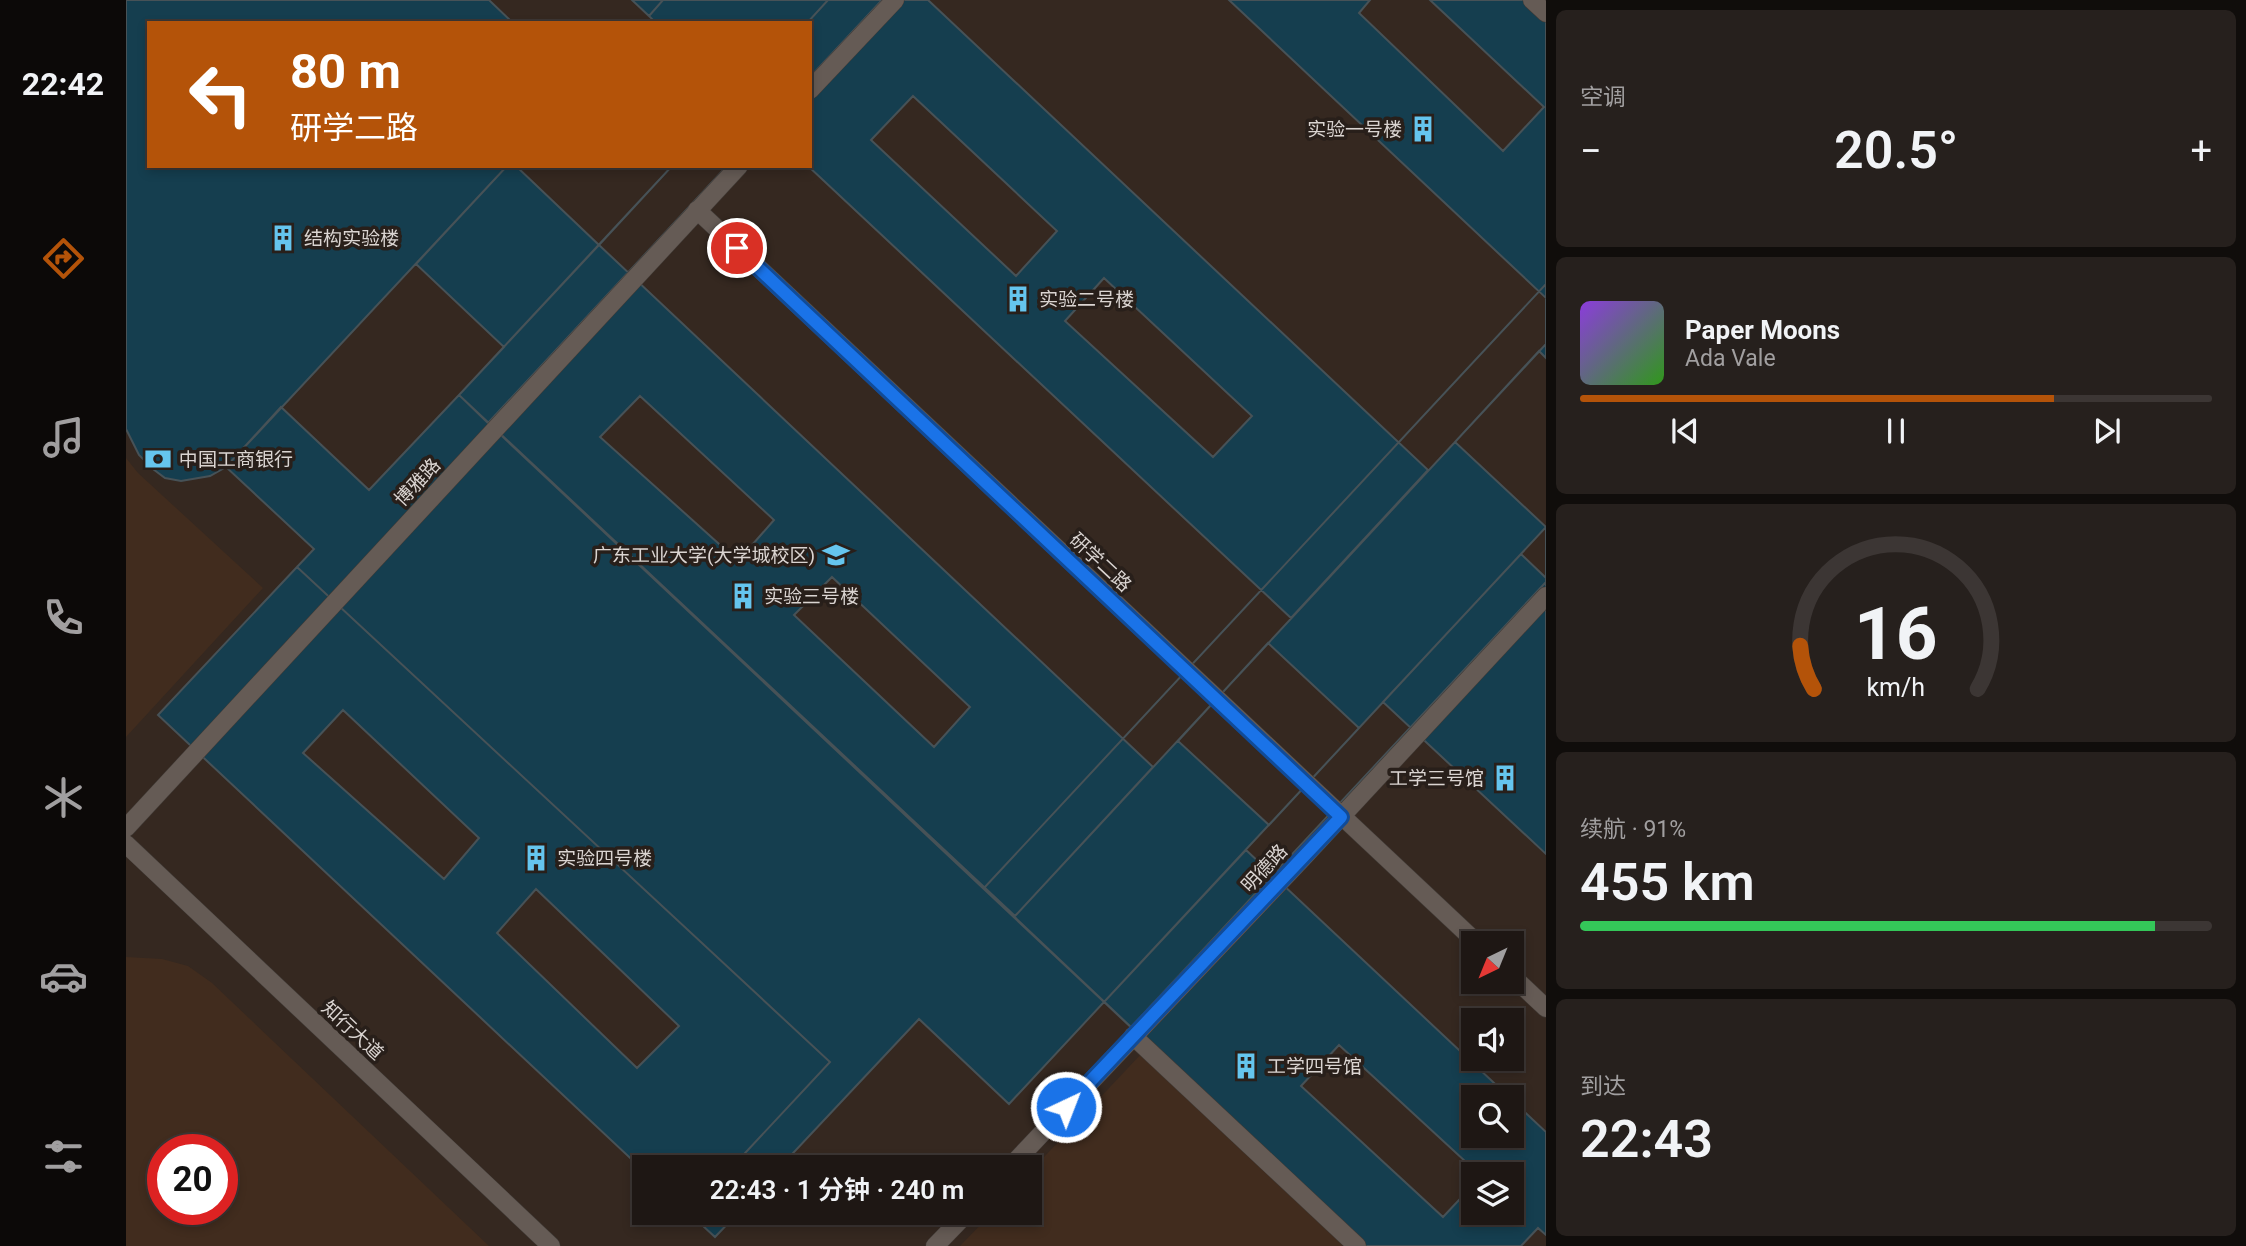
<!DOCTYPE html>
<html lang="zh">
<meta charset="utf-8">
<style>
body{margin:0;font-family:Roboto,"Noto Sans SC",sans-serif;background:#26201d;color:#f1f3f6;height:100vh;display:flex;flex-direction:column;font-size:26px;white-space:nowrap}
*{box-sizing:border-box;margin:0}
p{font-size:23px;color:#a19fa0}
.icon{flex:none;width:38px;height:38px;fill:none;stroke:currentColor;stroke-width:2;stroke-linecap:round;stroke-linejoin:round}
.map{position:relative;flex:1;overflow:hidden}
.details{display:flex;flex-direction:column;gap:10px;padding:10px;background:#100d0b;width:700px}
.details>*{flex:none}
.guide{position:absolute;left:21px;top:21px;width:665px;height:147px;border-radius:0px;box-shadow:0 4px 10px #0003,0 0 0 2px #3c3634;background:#b45309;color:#fff;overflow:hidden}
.needle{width:46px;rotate:223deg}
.controls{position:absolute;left:1335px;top:931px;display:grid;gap:14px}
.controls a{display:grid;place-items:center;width:63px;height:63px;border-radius:0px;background:#1e1714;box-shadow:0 4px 10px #0003,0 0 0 2px #3c3634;font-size:35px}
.speed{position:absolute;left:21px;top:1134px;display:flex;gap:14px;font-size:35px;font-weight:700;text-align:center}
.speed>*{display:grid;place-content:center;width:91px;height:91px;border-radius:50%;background:#1e1714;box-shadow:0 4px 10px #0003,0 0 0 2px #3c3634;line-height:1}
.speed .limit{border:10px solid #d22;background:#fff;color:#111}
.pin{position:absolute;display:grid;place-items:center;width:60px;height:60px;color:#fff;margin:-30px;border:4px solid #fff;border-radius:50%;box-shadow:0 2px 7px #0007}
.me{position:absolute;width:77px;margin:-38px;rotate:43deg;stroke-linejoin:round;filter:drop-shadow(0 0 5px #0008)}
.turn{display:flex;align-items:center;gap:24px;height:147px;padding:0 28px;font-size:32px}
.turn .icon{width:91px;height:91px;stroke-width:2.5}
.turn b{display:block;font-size:49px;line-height:60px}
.big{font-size:52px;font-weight:600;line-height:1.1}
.details .tile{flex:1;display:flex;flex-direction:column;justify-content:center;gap:10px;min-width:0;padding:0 24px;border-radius:10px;background:#26201d}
.details .dial{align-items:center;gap:0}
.dial svg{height:182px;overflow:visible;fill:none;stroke:#3c3634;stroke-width:7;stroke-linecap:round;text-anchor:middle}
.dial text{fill:#f1f3f6;stroke:none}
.song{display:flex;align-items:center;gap:21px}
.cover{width:84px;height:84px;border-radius:10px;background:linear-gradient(135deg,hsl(270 70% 55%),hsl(110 70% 35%))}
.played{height:7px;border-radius:4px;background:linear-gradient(90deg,#b45309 75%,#3c3634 75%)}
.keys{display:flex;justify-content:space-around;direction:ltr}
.heat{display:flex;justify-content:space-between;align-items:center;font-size:38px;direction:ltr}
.charge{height:10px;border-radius:5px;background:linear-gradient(90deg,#34c759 91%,#3c3634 0)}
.trip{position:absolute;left:506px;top:1155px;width:410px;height:70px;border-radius:0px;background:#1e1714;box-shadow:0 4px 10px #0003,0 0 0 2px #3c3634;font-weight:600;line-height:70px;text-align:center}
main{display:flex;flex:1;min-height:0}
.menu{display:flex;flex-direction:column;width:126px;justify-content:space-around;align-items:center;background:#0c0908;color:#a19fa0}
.menu .icon{width:49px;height:49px}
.menu .selected{color:#b45309}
.menu b{font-size:32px;color:#f1f3f6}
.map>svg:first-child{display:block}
.built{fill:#352820;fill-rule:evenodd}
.green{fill:#412c1e;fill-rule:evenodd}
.building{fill:#153e4f;stroke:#475257;stroke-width:2;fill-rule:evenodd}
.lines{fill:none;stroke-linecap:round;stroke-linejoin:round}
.minor-casing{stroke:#403a36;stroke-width:19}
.minor{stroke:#655b55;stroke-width:18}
.route-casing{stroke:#114b97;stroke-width:18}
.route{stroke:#1a73e8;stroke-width:12}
.labels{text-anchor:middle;stroke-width:7;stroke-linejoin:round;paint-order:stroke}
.poi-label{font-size:19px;fill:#dad4d1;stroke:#281f1a;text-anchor:start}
.street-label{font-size:19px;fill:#dad4d1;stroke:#281f1a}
</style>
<main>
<nav class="menu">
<b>22:42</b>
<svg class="icon selected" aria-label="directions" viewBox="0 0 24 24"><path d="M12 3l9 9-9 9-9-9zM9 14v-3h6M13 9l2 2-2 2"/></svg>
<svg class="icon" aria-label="music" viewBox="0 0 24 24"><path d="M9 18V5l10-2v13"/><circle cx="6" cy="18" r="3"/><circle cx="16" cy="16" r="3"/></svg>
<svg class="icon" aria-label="phone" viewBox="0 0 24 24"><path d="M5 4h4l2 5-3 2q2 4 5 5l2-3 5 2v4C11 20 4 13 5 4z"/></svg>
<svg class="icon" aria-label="climate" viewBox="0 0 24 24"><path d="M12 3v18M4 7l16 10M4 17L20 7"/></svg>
<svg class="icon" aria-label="car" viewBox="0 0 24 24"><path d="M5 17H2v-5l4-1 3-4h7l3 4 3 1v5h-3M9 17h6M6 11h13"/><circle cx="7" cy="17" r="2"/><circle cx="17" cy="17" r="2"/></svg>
<svg class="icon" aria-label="filters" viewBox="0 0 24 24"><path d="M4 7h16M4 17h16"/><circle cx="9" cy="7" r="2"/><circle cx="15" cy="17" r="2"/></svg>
</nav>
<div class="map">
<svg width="1420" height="1246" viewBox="0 0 1420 1246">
<rect width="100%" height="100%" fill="#281f1a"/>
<path class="built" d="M0,0H1420V1246H0ZM23,23H684V166H23ZM1348,943H1386V982H1348ZM1348,1020H1386V1059H1348ZM1348,1097H1386V1136H1348ZM37,1150H96V1209H37ZM518,1167H903V1213H518ZM1348,1174H1386V1213H1348Z"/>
<path class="green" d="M0,458L12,473L137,588L0,737Z
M0,957L36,959L62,966L86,983L363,1246H0ZM37,1150H96V1209H37Z
M1017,1052L1224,1246H834L866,1213H903V1173Z"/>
<path class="building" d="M0,0H363L387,23H23V166H381L100,467L84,476L55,481L39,478L27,469L13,455L0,429Z
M506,0H537L523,16Z
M537,0H756L684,77V23H530L523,16Z
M702,0H756L684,77V23H681Z
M702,0H802L1302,470L1165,618L682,166H684V23H681ZM787,96L931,231L890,276L745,140ZM978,278L1126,416L1087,457L939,321Z
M1103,0H1244L1233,13L1377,151L1418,107L1304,0H1401L1420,18V298Z
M381,166H390L473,245L546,166H601L362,423L978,1002L883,1104L793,1019L654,1167H606L704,1062L171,567L188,549L100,467L155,407L243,490L333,395L378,347L290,264Z
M546,166H601L362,423L333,395Z
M473,245L1027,767L889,916L333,395ZM514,396L648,520L612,561L474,437ZM706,577L844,707L808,747L668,615Z
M1420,284V344L889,916L858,888Z
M1420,284V358L1413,351L1329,442L1420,527V582L1005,1027L858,888ZM1142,643L1233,728L1143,825L1052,741Z
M1420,527V582L1005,1027L978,1002Z
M1395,554L1420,578V854L1257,702Z
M171,567L704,1062L606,1167H518V1171L32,715ZM217,710L353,838L318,879L177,753ZM410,889L553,1026L511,1068L371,933Z
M1120,850L1383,1097H1348V1136H1386V1100L1420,1132V1235L1412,1228L1395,1246H1238L978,1002ZM1213,1045L1353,1174H1386V1213H1348V1184L1317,1217L1175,1086Z
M563,1213H612L589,1237Z"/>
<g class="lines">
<g class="minor-casing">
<path id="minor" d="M1406,0L1420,13
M684,90L769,0
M571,210L1351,943
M0,828L613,166
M0,844L425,1246
M1386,976L1420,1008
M1007,1036L1231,1246
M884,1167L1174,861L1420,596
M809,1246L841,1213"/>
</g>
<use href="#minor" class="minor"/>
</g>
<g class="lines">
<g class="route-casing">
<path id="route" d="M611,248L1215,817L940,1107"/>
</g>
<use href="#route" class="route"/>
</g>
<defs>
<g id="building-bare" transform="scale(2.1)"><path d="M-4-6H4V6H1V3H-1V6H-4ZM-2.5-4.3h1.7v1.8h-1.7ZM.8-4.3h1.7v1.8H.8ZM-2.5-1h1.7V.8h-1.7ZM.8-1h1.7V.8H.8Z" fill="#65c5ee" stroke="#281f1a" stroke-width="2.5" paint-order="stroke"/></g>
<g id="bank-bare" transform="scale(2.1)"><path d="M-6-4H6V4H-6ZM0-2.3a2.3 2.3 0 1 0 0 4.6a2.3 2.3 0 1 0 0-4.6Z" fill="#65c5ee" stroke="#281f1a" stroke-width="2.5" paint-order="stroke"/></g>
<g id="university-bare" transform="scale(2.1)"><path d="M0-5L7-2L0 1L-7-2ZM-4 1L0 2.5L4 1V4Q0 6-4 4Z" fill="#65c5ee" stroke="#281f1a" stroke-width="2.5" paint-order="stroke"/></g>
</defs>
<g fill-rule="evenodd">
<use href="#building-bare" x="1297" y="129"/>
<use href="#building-bare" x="157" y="238"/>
<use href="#building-bare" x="892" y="299"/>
<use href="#bank-bare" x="32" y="459"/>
<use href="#university-bare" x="710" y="555"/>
<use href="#building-bare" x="617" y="596"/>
<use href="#building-bare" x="1379" y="778"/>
<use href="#building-bare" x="410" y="858"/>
<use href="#building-bare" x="1120" y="1066"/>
</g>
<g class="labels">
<g class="poi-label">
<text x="1276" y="136" text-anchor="end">实验一号楼</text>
<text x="178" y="245">结构实验楼</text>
<text x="913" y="306">实验二号楼</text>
<text x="53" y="466">中国工商银行</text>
<text x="689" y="562" text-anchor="end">广东工业大学(大学城校区)</text>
<text x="638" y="603">实验三号楼</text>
<text x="1358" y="785" text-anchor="end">工学三号馆</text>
<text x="431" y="865">实验四号楼</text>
<text x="1141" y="1073">工学四号馆</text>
</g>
<g class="street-label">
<text transform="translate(291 482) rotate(-47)" y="7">博雅路</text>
<text transform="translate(975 562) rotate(43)" y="7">研学二路</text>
<text transform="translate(1138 868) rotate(-47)" y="7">明德路</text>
<text transform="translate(227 1030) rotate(43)" y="7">知行大道</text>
</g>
</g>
</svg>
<div class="controls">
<a><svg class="needle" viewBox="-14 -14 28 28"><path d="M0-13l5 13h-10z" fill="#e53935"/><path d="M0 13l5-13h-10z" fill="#a19fa0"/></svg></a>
<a><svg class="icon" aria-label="sound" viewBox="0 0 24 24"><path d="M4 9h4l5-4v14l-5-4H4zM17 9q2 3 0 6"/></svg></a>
<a><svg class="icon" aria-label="search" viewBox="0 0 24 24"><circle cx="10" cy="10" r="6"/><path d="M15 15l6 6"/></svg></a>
<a><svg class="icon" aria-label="layers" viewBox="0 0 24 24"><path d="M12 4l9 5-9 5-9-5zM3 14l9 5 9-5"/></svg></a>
</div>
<div class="speed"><div class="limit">20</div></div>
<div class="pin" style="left:611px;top:248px;background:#d93025"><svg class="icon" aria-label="arrive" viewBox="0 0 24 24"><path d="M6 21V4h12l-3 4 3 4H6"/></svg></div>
<svg class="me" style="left:940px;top:1107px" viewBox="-20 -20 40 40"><circle r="17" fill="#1a73e8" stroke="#fff" stroke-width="3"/><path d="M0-11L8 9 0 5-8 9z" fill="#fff"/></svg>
<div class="trip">22:43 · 1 分钟 · 240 m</div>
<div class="guide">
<div class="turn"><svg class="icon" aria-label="left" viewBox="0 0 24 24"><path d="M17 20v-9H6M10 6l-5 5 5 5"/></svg><div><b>80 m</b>研学二路</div></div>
</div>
</div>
<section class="details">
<div class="tile"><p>空调</p>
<div class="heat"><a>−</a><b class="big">20.5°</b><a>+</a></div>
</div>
<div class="tile">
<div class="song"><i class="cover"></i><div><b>Paper Moons</b><p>Ada Vale</p></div></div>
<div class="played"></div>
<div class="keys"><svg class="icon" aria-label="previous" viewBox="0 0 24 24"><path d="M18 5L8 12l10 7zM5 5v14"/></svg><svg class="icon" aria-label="pause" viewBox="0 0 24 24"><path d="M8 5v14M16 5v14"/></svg><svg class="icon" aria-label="next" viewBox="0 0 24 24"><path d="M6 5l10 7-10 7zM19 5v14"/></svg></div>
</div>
<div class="tile dial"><svg viewBox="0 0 100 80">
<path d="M14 69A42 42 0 1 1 86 69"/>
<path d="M14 69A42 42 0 0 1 8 50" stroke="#b45309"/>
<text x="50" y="56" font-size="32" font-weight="700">16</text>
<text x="50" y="72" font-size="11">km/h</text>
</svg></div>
<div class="tile"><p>续航 · 91%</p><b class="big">455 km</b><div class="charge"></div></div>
<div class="tile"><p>到达</p><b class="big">22:43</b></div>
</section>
</main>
